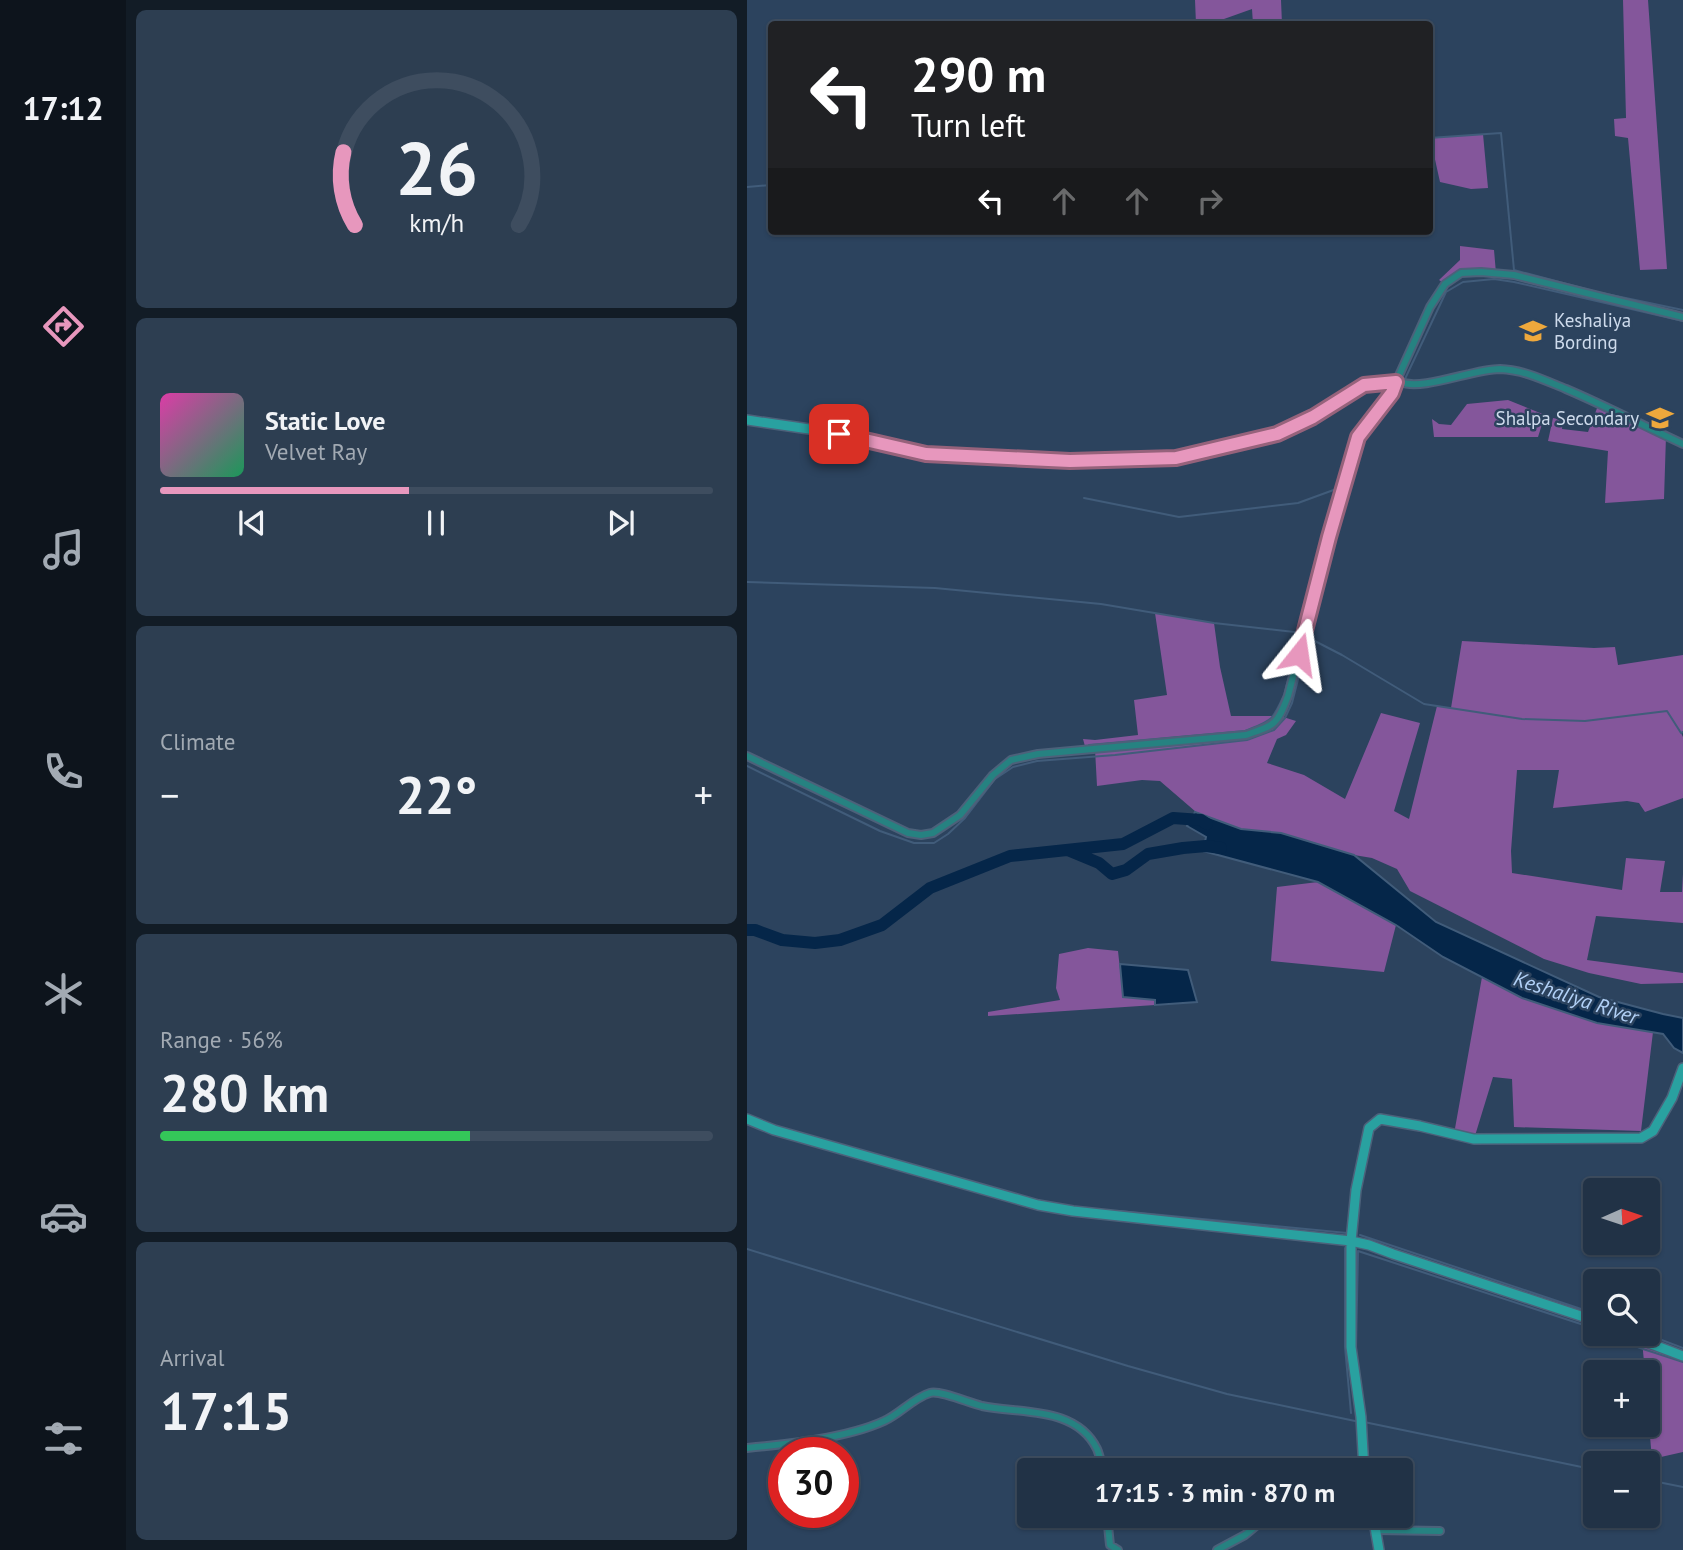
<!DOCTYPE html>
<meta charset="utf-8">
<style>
body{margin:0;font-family:"PT Sans",sans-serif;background:#2d3e51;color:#f1f3f6;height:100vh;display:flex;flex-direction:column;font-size:26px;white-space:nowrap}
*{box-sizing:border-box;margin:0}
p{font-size:23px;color:#a2aab3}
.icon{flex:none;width:38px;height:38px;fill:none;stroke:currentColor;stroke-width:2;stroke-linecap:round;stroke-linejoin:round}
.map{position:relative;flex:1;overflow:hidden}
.panel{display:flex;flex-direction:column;gap:10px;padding:10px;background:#121c26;width:621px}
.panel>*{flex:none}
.top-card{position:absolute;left:21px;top:21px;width:665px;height:214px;border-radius:7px;box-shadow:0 2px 5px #0004,0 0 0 2px #3e4d5f;background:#202124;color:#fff;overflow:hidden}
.needle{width:46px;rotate:87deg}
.fabs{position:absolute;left:836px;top:1178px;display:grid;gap:14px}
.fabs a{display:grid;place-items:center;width:77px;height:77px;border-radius:7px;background:#213246;box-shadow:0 2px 5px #0004,0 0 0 2px #3e4d5f;font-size:35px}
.speed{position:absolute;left:21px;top:1437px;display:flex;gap:14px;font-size:35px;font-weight:700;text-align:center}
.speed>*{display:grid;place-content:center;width:91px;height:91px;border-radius:50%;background:#213246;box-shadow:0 2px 5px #0004,0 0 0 2px #3e4d5f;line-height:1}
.speed .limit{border:10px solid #d22;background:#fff;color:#111}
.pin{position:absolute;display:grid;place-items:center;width:60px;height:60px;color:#fff;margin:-30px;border-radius:14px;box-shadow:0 4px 10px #0006}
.me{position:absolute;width:77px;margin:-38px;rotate:15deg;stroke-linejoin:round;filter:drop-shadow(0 0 5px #0008)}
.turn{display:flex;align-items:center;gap:24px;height:147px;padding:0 28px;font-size:32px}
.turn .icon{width:91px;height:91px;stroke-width:2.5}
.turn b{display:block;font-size:49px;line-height:60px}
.lanes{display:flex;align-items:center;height:66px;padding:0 28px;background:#0003;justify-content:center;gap:35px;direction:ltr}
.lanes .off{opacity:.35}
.big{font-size:52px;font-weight:700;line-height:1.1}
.panel .card{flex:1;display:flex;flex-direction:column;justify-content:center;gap:10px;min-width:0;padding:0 24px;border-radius:10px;background:#2d3e51}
.panel .dial{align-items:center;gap:0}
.dial svg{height:182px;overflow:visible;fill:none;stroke:#3e4d5f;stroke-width:7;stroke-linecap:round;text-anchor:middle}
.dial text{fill:#f1f3f6;stroke:none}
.song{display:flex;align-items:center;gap:21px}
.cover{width:84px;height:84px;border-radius:10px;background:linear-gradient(135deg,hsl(320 70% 55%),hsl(150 70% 35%))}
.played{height:7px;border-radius:4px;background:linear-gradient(90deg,#e797bd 45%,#3e4d5f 45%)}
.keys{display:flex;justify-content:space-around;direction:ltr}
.heat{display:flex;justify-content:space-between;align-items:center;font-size:38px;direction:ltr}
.charge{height:10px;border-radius:5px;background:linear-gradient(90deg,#34c759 56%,#3e4d5f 0)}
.trip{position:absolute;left:270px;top:1458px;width:396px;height:70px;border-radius:7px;background:#213246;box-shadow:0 2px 5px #0004,0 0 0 2px #3e4d5f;font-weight:700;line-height:70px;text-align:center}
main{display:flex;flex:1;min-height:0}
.menu{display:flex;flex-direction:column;width:126px;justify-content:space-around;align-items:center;background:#0d141c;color:#a2aab3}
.menu .icon{width:49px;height:49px}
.menu .selected{color:#e797bd}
.menu b{font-size:32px;color:#f1f3f6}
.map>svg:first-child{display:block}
.green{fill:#84569b}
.water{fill:#052649;stroke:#415c7a;stroke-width:2}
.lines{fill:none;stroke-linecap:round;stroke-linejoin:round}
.stream{stroke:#415c7a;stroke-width:2}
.river{stroke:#052649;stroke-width:12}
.street-casing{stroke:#4c617a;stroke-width:10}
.secondary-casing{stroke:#4c617a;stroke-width:12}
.street{stroke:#268281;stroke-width:6}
.secondary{stroke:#29a1a0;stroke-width:9}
.route-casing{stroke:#96627b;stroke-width:18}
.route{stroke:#e797bd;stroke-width:12}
.labels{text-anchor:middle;stroke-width:5;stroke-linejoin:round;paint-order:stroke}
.poi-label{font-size:19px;fill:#cedbec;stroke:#2c435e;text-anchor:start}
.water-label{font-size:21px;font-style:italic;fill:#b2d1f7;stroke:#2c435e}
</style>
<main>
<nav class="menu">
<b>17:12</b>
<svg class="icon selected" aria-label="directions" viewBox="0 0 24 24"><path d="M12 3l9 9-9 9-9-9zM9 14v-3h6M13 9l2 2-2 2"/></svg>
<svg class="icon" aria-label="music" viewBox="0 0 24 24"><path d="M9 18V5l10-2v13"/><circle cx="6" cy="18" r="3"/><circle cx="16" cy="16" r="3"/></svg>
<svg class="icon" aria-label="phone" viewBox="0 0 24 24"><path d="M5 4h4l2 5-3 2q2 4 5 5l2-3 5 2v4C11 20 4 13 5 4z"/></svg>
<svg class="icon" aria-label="climate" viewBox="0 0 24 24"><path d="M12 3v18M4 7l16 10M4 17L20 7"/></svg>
<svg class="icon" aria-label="car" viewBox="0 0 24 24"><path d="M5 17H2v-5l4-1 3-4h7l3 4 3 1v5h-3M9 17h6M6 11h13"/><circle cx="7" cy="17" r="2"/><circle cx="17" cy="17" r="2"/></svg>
<svg class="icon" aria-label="filters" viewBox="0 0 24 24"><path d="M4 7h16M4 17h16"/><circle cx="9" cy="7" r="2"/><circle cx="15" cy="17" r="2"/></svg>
</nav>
<section class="panel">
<div class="card dial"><svg viewBox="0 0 100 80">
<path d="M14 69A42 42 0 1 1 86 69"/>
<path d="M14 69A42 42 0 0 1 9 37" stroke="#e797bd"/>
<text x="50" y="56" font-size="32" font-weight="700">26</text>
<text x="50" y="72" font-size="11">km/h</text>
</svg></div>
<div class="card">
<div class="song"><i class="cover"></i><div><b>Static Love</b><p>Velvet Ray</p></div></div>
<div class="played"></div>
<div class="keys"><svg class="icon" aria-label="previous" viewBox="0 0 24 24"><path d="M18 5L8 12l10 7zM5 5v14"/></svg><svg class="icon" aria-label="pause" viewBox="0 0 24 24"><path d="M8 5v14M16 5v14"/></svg><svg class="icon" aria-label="next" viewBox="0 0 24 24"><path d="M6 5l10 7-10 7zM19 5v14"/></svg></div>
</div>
<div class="card"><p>Climate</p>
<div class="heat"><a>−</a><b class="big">22°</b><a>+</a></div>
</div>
<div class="card"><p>Range · 56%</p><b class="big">280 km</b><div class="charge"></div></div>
<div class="card"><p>Arrival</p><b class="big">17:15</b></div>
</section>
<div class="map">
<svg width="936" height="1550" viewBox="0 0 936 1550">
<rect width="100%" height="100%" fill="#2c435e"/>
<path class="green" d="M448,0H534L535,24H506L505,9L463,24H449Z
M876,0H901L920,269L893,270L881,138L868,136L867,119L879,118Z
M736,134L741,188L724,189L693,182L687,155H683V138Z
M713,246L747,250L749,273H714L698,284L692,280L713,260Z
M761,400L798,415L791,437H687L685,419L692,424L704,425L720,404Z
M852,403L919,436L917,499L858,503L861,451L801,441L806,418L816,420L815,429L841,432Z
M408,613L467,623L473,667L484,716H533L549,721L539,735L530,739L520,763L557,775L598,799L634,713L673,723L647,811L662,819L690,706L704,708L715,641L847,648L868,647L871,665L936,655V732L934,733L936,737V798L898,812L892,803L880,801L806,808L812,770H770L764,851L765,873L875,890L879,858L918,861L913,892H935L936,874V923L849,916L840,960L936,973V983L894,984L842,973L797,959L663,891L650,869L625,858L607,855L534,833L494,829L449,812L413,781L395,780L350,786L348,749L339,750L336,739L348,740L391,735L387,700L420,695Z
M571,882L649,925L637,972L524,961L530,887Z
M341,948L371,951L376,997L408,1000V1005L241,1016V1012L313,1000L309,988L312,954Z
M735,977L775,998L850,1023L906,1032L894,1131L767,1127L765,1079L746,1077L727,1139L707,1134Z
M895,1341L936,1356V1452L905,1459L901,1414V1372H898Z"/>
<path class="water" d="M448,812L494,829L534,833L607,855L689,922L852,997L916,1014L936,1018V1053L927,1048L916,1034L850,1023L775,998L696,957L649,925L571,882L456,851L459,837L440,826Z
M373,964L441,970L450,1002L408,1005V1000L376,997Z"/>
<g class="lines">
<path class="stream" d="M682,138L754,133L767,270L850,292L936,310
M0,187L24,185
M657,381L699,292L716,282L747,279L767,282L936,321
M337,498L432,517L551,503L592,488
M581,531L606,437
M0,582L188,588L354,604L467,623L556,633
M560,637L595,655L677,704L775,719L838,721L920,711L934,733L936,732
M342,745L498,731C525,720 525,722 537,695L577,543
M0,766L133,831L167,843H187L201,834L218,818L248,779L266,767L290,761L368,755L500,740L527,730L538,718L545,703L594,510L618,435L649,396L654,386
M373,1211L600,1233
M613,1235L849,1314
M598,1248V1347L604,1413
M0,1249L381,1366L480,1394L608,1421
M859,1334L893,1348L936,1362
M899,1334L936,1348
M609,1350L611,1251L849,1329
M617,1422L849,1470
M901,1480L936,1487"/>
<path class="river" d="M323,851L352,863L365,874L379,870L401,854L436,848L459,846L474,848
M0,930H8L35,940L68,943L93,940L135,925L183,888L263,856L376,844L426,818L454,820L460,824"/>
<g class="street-casing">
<path id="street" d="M653,382C676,391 726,369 753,369C777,370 797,380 819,389C859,406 897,426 936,444
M0,756L161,833L174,835L186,833L213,815L246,775L264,760L291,754L499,735C528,725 530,725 541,696L582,537L611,437L644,393L683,307L698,284L714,273L734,272L767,275L936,317
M0,1448C41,1444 100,1438 137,1421C153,1414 166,1398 183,1393C193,1390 222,1403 235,1406C274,1414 329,1406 350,1449C353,1456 354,1463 356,1470
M360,1516L363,1545L371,1550
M629,1530L693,1531
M470,1550L498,1535L521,1516"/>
</g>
<g class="secondary-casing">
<path id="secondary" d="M0,420L76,431L179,454L323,461L429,458L530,434L566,417L617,385L653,382
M0,1119L27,1130L291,1205L326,1211L604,1241L622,1245L646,1254L849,1321
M878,1334L936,1356
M617,1470L614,1417L604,1347V1241L609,1190L622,1128L633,1119L673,1126L727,1139L894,1138L906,1131L925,1098L936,1068
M626,1516L632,1550"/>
</g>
<use href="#street" class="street"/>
<use href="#secondary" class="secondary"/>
</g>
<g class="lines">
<g class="route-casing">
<path id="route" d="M92,434L179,454L323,461L429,458L530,434L566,417L617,385L649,382L645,393L611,437L582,537L552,654"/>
</g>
<use href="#route" class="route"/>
</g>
<defs>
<g id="school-bare" transform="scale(2.1)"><path d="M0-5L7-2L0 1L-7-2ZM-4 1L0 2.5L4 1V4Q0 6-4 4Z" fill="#eea83c" stroke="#2c435e" stroke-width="2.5" paint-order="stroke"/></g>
</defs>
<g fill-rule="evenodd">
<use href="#school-bare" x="786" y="331"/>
<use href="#school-bare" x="913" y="418"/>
</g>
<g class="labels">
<g class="poi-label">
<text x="807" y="327">Keshaliya<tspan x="807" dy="22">Bording</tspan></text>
<text x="892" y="425" text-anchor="end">Shalpa Secondary</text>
</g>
<g class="water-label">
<text transform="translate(829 998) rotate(18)" y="7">Keshaliya River</text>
</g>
</g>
</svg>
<div class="fabs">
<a><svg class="needle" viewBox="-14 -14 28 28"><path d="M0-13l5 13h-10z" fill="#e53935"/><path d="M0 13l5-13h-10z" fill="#a2aab3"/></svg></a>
<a><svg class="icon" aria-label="search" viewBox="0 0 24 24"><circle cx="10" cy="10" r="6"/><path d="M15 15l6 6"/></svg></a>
<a>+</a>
<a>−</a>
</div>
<div class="speed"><div class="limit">30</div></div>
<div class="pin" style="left:92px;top:434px;background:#d93025"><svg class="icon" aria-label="arrive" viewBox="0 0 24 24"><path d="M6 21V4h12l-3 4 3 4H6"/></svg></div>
<svg class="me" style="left:552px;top:654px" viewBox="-20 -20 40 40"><path d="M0-17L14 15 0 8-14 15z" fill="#e797bd" stroke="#fff" stroke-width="4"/></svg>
<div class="trip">17:15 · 3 min · 870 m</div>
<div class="top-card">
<div class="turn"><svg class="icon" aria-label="left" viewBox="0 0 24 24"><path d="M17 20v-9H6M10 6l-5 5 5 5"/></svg><div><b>290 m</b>Turn left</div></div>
<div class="lanes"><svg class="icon" aria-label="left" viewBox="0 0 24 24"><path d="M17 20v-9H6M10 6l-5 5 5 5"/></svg><svg class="icon off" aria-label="ahead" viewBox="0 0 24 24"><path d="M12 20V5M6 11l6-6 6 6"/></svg><svg class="icon off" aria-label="ahead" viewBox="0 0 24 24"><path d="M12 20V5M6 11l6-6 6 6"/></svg><svg class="icon off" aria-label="right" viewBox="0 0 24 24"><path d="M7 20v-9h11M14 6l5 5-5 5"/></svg></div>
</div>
</div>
</main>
